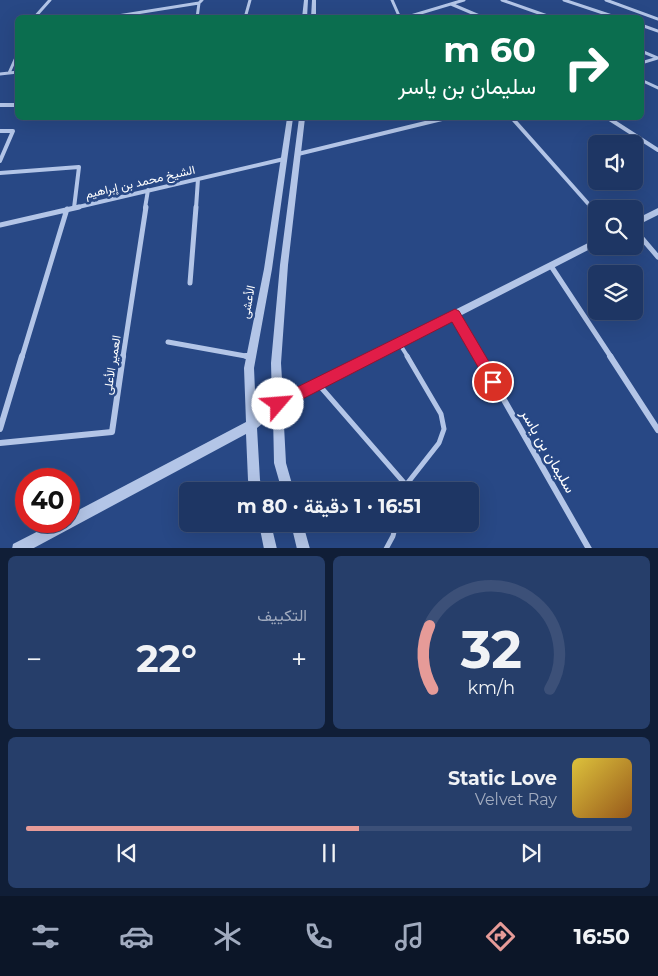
<!DOCTYPE html>
<html lang="ar">
<meta charset="utf-8">
<style>
body{margin:0;font-family:Montserrat,Vazirmatn,sans-serif;background:#263e6a;color:#f1f3f6;direction:rtl;height:100vh;display:flex;flex-direction:column;font-size:19px;white-space:nowrap}
*{box-sizing:border-box;margin:0}
p{font-size:16px;color:#a1abbf}
.icon{flex:none;width:28px;height:28px;fill:none;stroke:currentColor;stroke-width:2;stroke-linecap:round;stroke-linejoin:round}
.map{position:relative;height:548px;overflow:hidden;direction:ltr}
.sheet{display:flex;flex-direction:column;gap:8px;padding:8px;background:#101e37;flex:1}
.sheet>*{flex:none}
.top-card{position:absolute;left:15px;top:15px;width:629px;height:105px;border-radius:8px;box-shadow:0 5px 20px #0002,0 0 0 1px #3c5078;direction:rtl;background:#0b6e4f;color:#fff;overflow:hidden}
.fabs{position:absolute;left:588px;top:135px;display:grid;gap:10px}
.fabs a{display:grid;place-items:center;width:55px;height:55px;border-radius:8px;background:#1e3664;box-shadow:0 5px 20px #0002,0 0 0 1px #3c5078;font-size:25px}
.speed{position:absolute;left:15px;top:468px;display:flex;gap:10px;font-size:25px;font-weight:700;text-align:center}
.speed>*{display:grid;place-content:center;width:65px;height:65px;border-radius:50%;background:#1e3664;box-shadow:0 5px 20px #0002,0 0 0 1px #3c5078;line-height:1}
.speed .limit{border:8px solid #d22;background:#fff;color:#111}
.pin{position:absolute;display:grid;place-items:center;width:42px;height:42px;color:#fff;margin:-21px;border:2px solid #fff;border-radius:50%;box-shadow:0 1px 5px #0007}
.me{position:absolute;width:55px;margin:-28px;rotate:63deg;stroke-linejoin:round;filter:drop-shadow(0 0 4px #0008)}
.turn{display:flex;align-items:center;gap:18px;height:105px;padding:0 25px;font-size:22px}
.turn .icon{width:65px;height:65px;stroke-width:2.5}
.turn b{display:block;font-size:35px;line-height:42px}
.big{font-size:38px;font-weight:700;line-height:1.1}
.sheet .widget{flex:1;display:flex;flex-direction:column;justify-content:center;gap:8px;min-width:0;padding:0 18px;border-radius:8px;background:#263e6a}
.sheet .dial{align-items:center;gap:0}
.dial svg{height:130px;overflow:visible;fill:none;stroke:#3c5078;stroke-width:7;stroke-linecap:round;text-anchor:middle}
.dial text{fill:#f1f3f6;stroke:none}
.song{display:flex;align-items:center;gap:15px}
.cover{width:60px;height:60px;border-radius:8px;background:linear-gradient(135deg,hsl(50 70% 55%),hsl(30 70% 35%))}
.played{height:5px;border-radius:2px;background:linear-gradient(90deg,#e69b98 55%,#3c5078 55%)}
.keys{display:flex;justify-content:space-around;direction:ltr}
.heat{display:flex;justify-content:space-between;align-items:center;font-size:28px;direction:ltr}
.sheet .tiles{flex:1;display:grid;gap:8px;grid-template-columns:1fr 1fr}
.widget:last-child{grid-column:span 2}
.trip{position:absolute;left:179px;top:482px;width:300px;height:50px;border-radius:8px;background:#1e3664;box-shadow:0 5px 20px #0002,0 0 0 1px #3c5078;font-weight:700;line-height:50px;text-align:center;direction:rtl}
.menu{display:flex;height:80px;justify-content:space-around;align-items:center;background:#0c1628;color:#a1abbf}
.menu .icon{width:35px;height:35px}
.menu .current{color:#e69b98}
.menu b{font-size:22px;color:#f1f3f6}
.map>svg:first-child{display:block}
.lines{fill:none;stroke-linecap:round;stroke-linejoin:round}
.service-far1{stroke:#b3c5e7;stroke-width:4}
.service{stroke:#b3c5e7;stroke-width:5}
.minor-far3{stroke:#b3c5e7;stroke-width:3}
.minor-far2{stroke:#b3c5e7;stroke-width:4}
.minor-far1{stroke:#b3c5e7;stroke-width:5}
.minor{stroke:#b3c5e7;stroke-width:6}
.tertiary{fill:#b3c5e7;fill-rule:evenodd}
.route{fill:#e11d48;stroke:#92132f}
.labels{text-anchor:middle;stroke-width:5;stroke-linejoin:round;paint-order:stroke}
.street-label{font-size:12px;fill:#fff;stroke:#284885}
.near-street-label{font-size:15px;fill:#fff;stroke:#284885}
</style>
<div class="map">
<svg width="658" height="549" viewBox="0 0 658 549">
<rect width="100%" height="100%" fill="#284885"/>
<g class="lines">
<path class="service-far1" d="M399,343L408,357"/>
<path class="service" d="M319,385L406,485
M405,491L406,485L439,443L444,429L441,414L407,356
M386,549L393,536L396,524"/>
<path class="minor-far3" d="M392,0L400,18
M502,0L553,18
M564,0L618,18
M606,0L658,19
M451,4L484,18
M34,18L50,0
M105,18L199,3
M197,18L199,3L202,0
M245,18L250,0
M404,18L464,0
M641,25L658,31
M641,51L658,58
M641,63L658,58
M9,73L18,53
M0,74L18,72
M641,80L658,88"/>
<path class="minor-far2" d="M0,105H18
M512,118L592,208
M608,118L658,150
M0,131H13L0,161
M298,154L446,118
M0,173L79,167L74,208
M74,208L284,159
M145,208L148,190
M196,208L198,179"/>
<path class="minor-far1" d="M590,207L596,213
M0,225L79,207
M634,229L658,257
M551,266L611,357
M190,283L196,207
M455,314L480,357
M168,342L251,357
M22,357L67,209
M123,357L146,207"/>
<path class="minor" d="M246,356L251,357
M479,356L589,549
M610,356L658,430
M0,429L22,356
M0,443L112,432L123,356"/>
<path class="tertiary" d="M304,0H308L307,18H302Z
M312,0H316V18H311Z
M287,118H293L272,269L254,368L256,414L272,402L271,363L280,265L299,118H305L288,265L281,363L283,396L596,239V246L283,407L286,463L294,491H282L274,463L273,415L257,428L260,480L263,491H251L248,480L246,434L32,549H12L13,544L58,521H69V515L246,422L244,368L264,269Z
M658,208V215L634,227V220Z
M259,524H271L277,549H264Z
M291,524H303L310,549H297Z"/>
</g>
<path class="route" d="M455,309L459,311L498,377L500,382L498,386L493,388L489,386L452,322L283,409L278,411L273,409L271,404L273,399Z"/>
<g class="labels">
<g class="street-label">
<text transform="translate(140 182) rotate(-13)" y="4">الشيخ محمد بن إبراهيم</text>
<text transform="translate(248 302) rotate(-79)" y="4">الأعشى</text>
<text transform="translate(112 365) rotate(-81)" y="4">العمير الأعلى</text>
</g>
<g class="near-street-label">
<text transform="translate(548 451) rotate(60)" y="5">سليمان بن ياسر</text>
</g>
</g>
</svg>
<div class="fabs">
<a><svg class="icon" aria-label="sound" viewBox="0 0 24 24"><path d="M4 9h4l5-4v14l-5-4H4zM17 9q2 3 0 6"/></svg></a>
<a><svg class="icon" aria-label="search" viewBox="0 0 24 24"><circle cx="10" cy="10" r="6"/><path d="M15 15l6 6"/></svg></a>
<a><svg class="icon" aria-label="layers" viewBox="0 0 24 24"><path d="M12 4l9 5-9 5-9-5zM3 14l9 5 9-5"/></svg></a>
</div>
<div class="speed"><div class="limit">40</div></div>
<div class="pin" style="left:493px;top:382px;background:#d93025"><svg class="icon" aria-label="arrive" viewBox="0 0 24 24"><path d="M6 21V4h12l-3 4 3 4H6"/></svg></div>
<svg class="me" style="left:278px;top:404px" viewBox="-20 -20 40 40"><circle r="19" fill="#fff"/><path d="M0-13L10 11 0 6-10 11z" fill="#e11d48"/></svg>
<div class="trip">16:51 · 1 دقيقة · 80 m</div>
<div class="top-card">
<div class="turn"><svg class="icon" aria-label="right" viewBox="0 0 24 24"><path d="M7 20v-9h11M14 6l5 5-5 5"/></svg><div><b>60 m</b>سليمان بن ياسر</div></div>
</div>
</div>
<section class="sheet">
<div class="tiles">
<div class="widget dial"><svg viewBox="0 0 100 80">
<path d="M14 69A42 42 0 1 1 86 69"/>
<path d="M14 69A42 42 0 0 1 12 30" stroke="#e69b98"/>
<text x="50" y="56" font-size="32" font-weight="700">32</text>
<text x="50" y="72" font-size="11">km/h</text>
</svg></div>
<div class="widget"><p>التكييف</p>
<div class="heat"><a>−</a><b class="big">22°</b><a>+</a></div>
</div>
<div class="widget">
<div class="song"><i class="cover"></i><div><b>Static Love</b><p>Velvet Ray</p></div></div>
<div class="played"></div>
<div class="keys"><svg class="icon" aria-label="previous" viewBox="0 0 24 24"><path d="M18 5L8 12l10 7zM5 5v14"/></svg><svg class="icon" aria-label="pause" viewBox="0 0 24 24"><path d="M8 5v14M16 5v14"/></svg><svg class="icon" aria-label="next" viewBox="0 0 24 24"><path d="M6 5l10 7-10 7zM19 5v14"/></svg></div>
</div>
</div>
</section>
<nav class="menu">
<b>16:50</b>
<svg class="icon current" aria-label="directions" viewBox="0 0 24 24"><path d="M12 3l9 9-9 9-9-9zM9 14v-3h6M13 9l2 2-2 2"/></svg>
<svg class="icon" aria-label="music" viewBox="0 0 24 24"><path d="M9 18V5l10-2v13"/><circle cx="6" cy="18" r="3"/><circle cx="16" cy="16" r="3"/></svg>
<svg class="icon" aria-label="phone" viewBox="0 0 24 24"><path d="M5 4h4l2 5-3 2q2 4 5 5l2-3 5 2v4C11 20 4 13 5 4z"/></svg>
<svg class="icon" aria-label="climate" viewBox="0 0 24 24"><path d="M12 3v18M4 7l16 10M4 17L20 7"/></svg>
<svg class="icon" aria-label="car" viewBox="0 0 24 24"><path d="M5 17H2v-5l4-1 3-4h7l3 4 3 1v5h-3M9 17h6M6 11h13"/><circle cx="7" cy="17" r="2"/><circle cx="17" cy="17" r="2"/></svg>
<svg class="icon" aria-label="filters" viewBox="0 0 24 24"><path d="M4 7h16M4 17h16"/><circle cx="9" cy="7" r="2"/><circle cx="15" cy="17" r="2"/></svg>
</nav>
